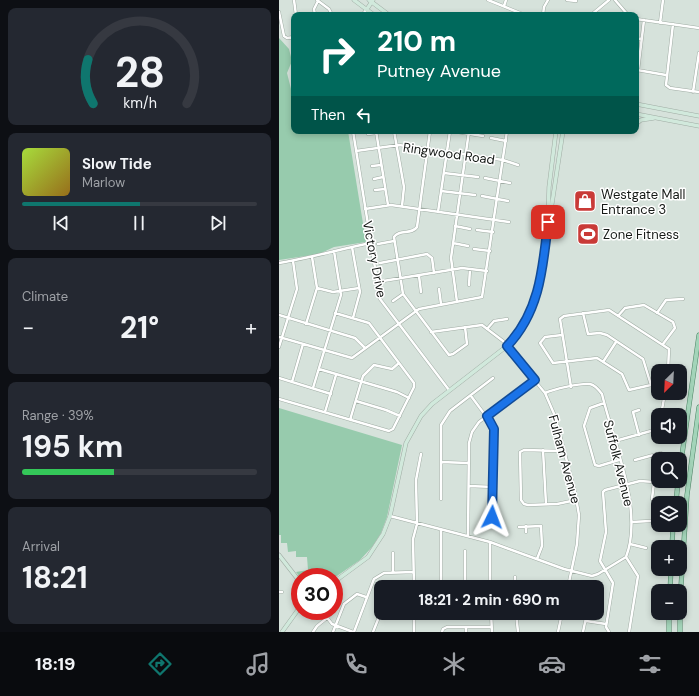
<!DOCTYPE html>
<meta charset="utf-8">
<style>
body{margin:0;font-family:"DM Sans",sans-serif;background:#242831;color:#f1f3f6;height:100vh;display:flex;flex-direction:column;font-size:15px;white-space:nowrap}
*{box-sizing:border-box;margin:0}
p{font-size:13px;color:#9ea1a6}
.icon{flex:none;width:22px;height:22px;fill:none;stroke:currentColor;stroke-width:2;stroke-linecap:round;stroke-linejoin:round}
.map{position:relative;flex:1;overflow:hidden}
.drawer{display:flex;flex-direction:column;gap:8px;padding:8px;background:#0d0f14;width:279px}
.drawer>*{flex:none}
.top-card{position:absolute;left:12px;top:12px;width:348px;height:122px;border-radius:8px;box-shadow:0 2px 6px #0003;background:#00695c;color:#fff;overflow:hidden}
.needle{width:26px;rotate:204deg}
.buttons{position:absolute;left:372px;top:364px;display:grid;gap:8px}
.buttons a{display:grid;place-items:center;width:36px;height:36px;border-radius:8px;background:#171b24;box-shadow:0 2px 6px #0003;font-size:20px}
.speed{position:absolute;left:12px;top:568px;display:flex;gap:8px;font-size:20px;font-weight:700;text-align:center}
.speed>*{display:grid;place-content:center;width:52px;height:52px;border-radius:50%;background:#171b24;box-shadow:0 2px 6px #0003;line-height:1}
.speed .limit{border:6px solid #d22;background:#fff;color:#111}
.pin{position:absolute;display:grid;place-items:center;width:34px;height:34px;color:#fff;margin:-17px;border-radius:8px;box-shadow:0 2px 6px #0006}
.me{position:absolute;width:44px;margin:-22px;rotate:3deg;stroke-linejoin:round;filter:drop-shadow(0 0 3px #0008)}
.turn{display:flex;align-items:center;gap:14px;height:84px;padding:0 20px;font-size:18px}
.turn .icon{width:52px;height:52px;stroke-width:2.5}
.turn b{display:block;font-size:28px;line-height:34px}
.then{display:flex;align-items:center;height:38px;padding:0 20px;background:#0003;gap:8px;font-size:15px}
.big{font-size:30px;font-weight:700;line-height:1.1}
.drawer .widget{flex:1;display:flex;flex-direction:column;justify-content:center;gap:6px;min-width:0;padding:0 14px;border-radius:8px;background:#242831}
.drawer .dial{align-items:center;gap:0}
.dial svg{height:104px;overflow:visible;fill:none;stroke:#363941;stroke-width:7;stroke-linecap:round;text-anchor:middle}
.dial text{fill:#f1f3f6;stroke:none}
.song{display:flex;align-items:center;gap:12px}
.cover{width:48px;height:48px;border-radius:6px;background:linear-gradient(135deg,hsl(80 70% 55%),hsl(40 70% 35%))}
.played{height:4px;border-radius:2px;background:linear-gradient(90deg,#0f766e 50%,#363941 50%)}
.keys{display:flex;justify-content:space-around;direction:ltr}
.heat{display:flex;justify-content:space-between;align-items:center;font-size:22px;direction:ltr}
.charge{height:6px;border-radius:3px;background:linear-gradient(90deg,#34c759 39%,#363941 0)}
.trip{position:absolute;left:95px;top:580px;width:230px;height:40px;border-radius:8px;background:#171b24;box-shadow:0 2px 6px #0003;font-weight:700;line-height:40px;text-align:center}
.dock{display:flex;height:64px;justify-content:space-around;align-items:center;background:#090b0e;color:#9ea1a6}
.dock .icon{width:28px;height:28px}
.dock .selected{color:#0f766e}
.dock b{font-size:18px;color:#f1f3f6}
main{display:flex;flex:1;min-height:0}
.map>svg:first-child{display:block}
.green{fill:#97cbad}
.lines{fill:none;stroke-linecap:round;stroke-linejoin:round}
.street-casing{stroke:#a0aca4;stroke-width:3.5}
.secondary-casing{stroke:#a0aca4;stroke-width:4.5}
.primary-casing{stroke:#4a8062;stroke-width:5}
.street{stroke:#fff;stroke-width:2.5}
.secondary{stroke:#d1e9dc;stroke-width:3.5}
.primary{stroke:#a3d4b9;stroke-width:4}
.route-casing{stroke:#114b97;stroke-width:10}
.route{stroke:#1a73e8;stroke-width:7}
.labels{text-anchor:middle;stroke-width:3;stroke-linejoin:round;paint-order:stroke}
.street-label{font-size:13px;fill:#151916;stroke:#fff}
.poi-label{font-size:13px;fill:#151916;stroke:#fff;text-anchor:start}
</style>
<main>
<section class="drawer">
<div class="widget dial"><svg viewBox="0 0 100 80">
<path d="M14 69A42 42 0 1 1 86 69"/>
<path d="M14 69A42 42 0 0 1 10 35" stroke="#0f766e"/>
<text x="50" y="56" font-size="32" font-weight="700">28</text>
<text x="50" y="72" font-size="11">km/h</text>
</svg></div>
<div class="widget">
<div class="song"><i class="cover"></i><div><b>Slow Tide</b><p>Marlow</p></div></div>
<div class="played"></div>
<div class="keys"><svg class="icon" aria-label="previous" viewBox="0 0 24 24"><path d="M18 5L8 12l10 7zM5 5v14"/></svg><svg class="icon" aria-label="pause" viewBox="0 0 24 24"><path d="M8 5v14M16 5v14"/></svg><svg class="icon" aria-label="next" viewBox="0 0 24 24"><path d="M6 5l10 7-10 7zM19 5v14"/></svg></div>
</div>
<div class="widget"><p>Climate</p>
<div class="heat"><a>−</a><b class="big">21°</b><a>+</a></div>
</div>
<div class="widget"><p>Range · 39%</p><b class="big">195 km</b><div class="charge"></div></div>
<div class="widget"><p>Arrival</p><b class="big">18:21</b></div>
</section>
<div class="map">
<svg width="420" height="632" viewBox="0 0 420 632">
<rect width="100%" height="100%" fill="#d6e2db"/>
<path class="green" d="M0,38L10,49L13,61L8,73L15,101V131H69L87,242L55,247L40,254L0,260Z
M0,408L123,445L108,517L102,533L93,547L81,560L55,578L21,577L17,572L29,570L28,557H17V551L9,552L8,543H2V535H0Z"/>
<g class="lines">
<g class="street-casing">
<path id="street" d="M15,0L17,15
M38,0L50,9L53,15
M209,0L246,15
M288,0L297,1
M336,0L349,15
M225,6L227,0
M0,12L5,36L8,38L15,37
M36,15L35,9L39,1
M83,15L88,9
M264,15L265,7L269,0
M312,15L330,0
M357,19L420,28
M381,23L384,0
M394,24L387,85L391,88L420,92
M14,37L15,45
M357,38L362,39
M358,70L387,75
M359,70L365,20
M414,92L420,53
M74,131L101,299L170,390
M97,131L109,205
M115,131L125,187L123,206
M151,131L138,227C133,235 120,229 115,237L124,294L170,355L174,354L188,344L186,327
M172,131L204,136
M89,134L97,133
M212,138L227,141
M77,151L120,145L224,160L239,165
M93,166L102,165
M165,173L199,177
M206,178L231,183
M95,179L104,177
M96,190L106,189
M162,191L196,195
M203,196L229,201
M86,209L112,205L230,222
M159,212L171,131
M176,226L191,229
M198,230L214,232
M174,243L189,246
M99,244L115,241
M73,247L81,292L74,318
M195,249L211,251
M0,263C31,258 61,249 92,243
M101,263L148,254L153,258L155,273
M140,276L142,292
M98,282L183,268L208,271
M190,285L191,269
M38,288L54,292L80,288
M160,289L162,304
M114,301L124,294
M178,302L172,258L190,131
M304,313L309,334L321,333L328,335L364,359L372,385
M378,313L387,300L404,299
M0,315L76,338L86,348
M339,316L346,308L365,305L394,322L396,328L384,344
M27,324L38,288L33,257
M208,329L215,321L228,319
M152,332L203,325L224,341L261,387L266,393L276,416L296,492L300,515L298,544L289,587
M283,335L266,337L261,343L274,363L318,358L343,374L350,390L372,385L379,386
M0,337L73,358L140,309L203,297L228,131
M0,347L18,289L14,261
M324,362L337,342
M40,369L118,392L130,398
M0,378L52,394
M13,382L24,344
M292,387L281,319L285,316L330,310L390,349L389,371
M34,388L62,295L55,251
M192,396L215,427L213,517
M0,399L110,431L114,429L135,387V383L90,323L56,313
M77,401L107,410L121,416
M325,403L311,408L305,426L316,465L320,466L340,460
M46,412L57,375
M382,415L386,393
M71,420L84,376L95,365L113,369L120,363
M360,435L354,412L360,410
M336,441L379,429
M264,450L267,504
M285,451L245,450L241,452L242,500L245,504L249,505L278,504L297,500
M356,460L382,453
M162,462L189,463
M190,486L215,487
M162,499V425L171,411L214,378
M373,499L377,466L375,456
M111,516L211,542L285,569L313,576L319,574L347,557C365,511 334,441 323,394C320,390 316,385 311,384C301,383 275,389 266,393
M353,522L371,521
M240,527L262,526L263,546L258,559
M162,530V587
M247,532V526
M189,536L190,443L193,432L200,422L256,380
M351,544L367,548
M114,553V572
M347,557L359,576L350,632
M135,587L134,539L138,524L137,480L142,454
M186,587V551
M211,587V542
M236,587V577
M0,592H3
M43,611L53,624L74,632
M212,613L213,632
M237,613L239,632
M307,621L327,624
M187,627V632
M34,632L38,626L48,618
M54,632L65,604L78,594L87,597
M75,632L95,579L105,573L134,572
M94,632L102,612
M135,632V613
M163,632L164,629L168,627H212
M279,632L283,613
M304,632L308,613
M330,632L327,627L334,583L321,561L327,532L324,492L326,490L361,481L375,482"/>
</g>
<g class="secondary-casing">
<path id="secondary" d="M75,0L95,15
M90,0L110,15
M88,9L94,0
M357,104L420,116
M357,114L420,126
M357,124L362,120L375,118
M269,219L270,187L277,131
M0,555L21,582
M55,582L89,557L104,534L111,516L127,443L142,416L153,404L228,346L248,319L256,299L262,276L284,131
M3,632L21,607"/>
</g>
<g class="primary-casing">
<path id="primary" d="M401,469L420,335
M397,503L399,481
M393,547L394,525
M391,591L392,569
M401,601L408,495L420,407
M390,632V613
M401,632V613"/>
</g>
<use href="#street" class="street"/>
<use href="#secondary" class="secondary"/>
<use href="#primary" class="primary"/>
</g>
<g class="lines">
<g class="route-casing">
<path id="route" d="M213,517L215,429L208,416L256,380L228,346C261,312 264,267 269,222"/>
</g>
<use href="#route" class="route"/>
</g>
<defs>
<g id="shop-square" transform="scale(1.15)"><rect x="-9" y="-9" width="18" height="18" rx="4" fill="#c93a37" stroke="#fff"/><path d="M-5-2.5h2.3a2.7 3.5 0 0 1 5.4 0H5L5.5 6h-11ZM-1.5-2.5h3a1.5 2.3 0 0 0-3 0Z" fill="#fff"/></g>
<g id="stadium-square" transform="scale(1.15)"><rect x="-9" y="-9" width="18" height="18" rx="4" fill="#c93a37" stroke="#fff"/><path d="M0-5a6.5 5 0 1 0 0 10a6.5 5 0 1 0 0-10ZM-3.5-1.8h7v3.6h-7Z" fill="#fff"/></g>
</defs>
<g fill-rule="evenodd">
<use href="#shop-square" x="306" y="201"/>
<use href="#stadium-square" x="309" y="234"/>
</g>
<g class="labels">
<g class="street-label">
<text transform="translate(170 153) rotate(8)" y="5">Ringwood Road</text>
<text transform="translate(96 259) rotate(79)" y="5">Victory Drive</text>
<text transform="translate(286 459) rotate(75)" y="5">Fulham Avenue</text>
<text transform="translate(340 463) rotate(76)" y="5">Suffolk Avenue</text>
</g>
<g class="poi-label">
<text x="322" y="199">Westgate Mall<tspan x="322" dy="15">Entrance 3</tspan></text>
<text x="324" y="239">Zone Fitness</text>
</g>
</g>
</svg>
<div class="buttons">
<a><svg class="needle" viewBox="-14 -14 28 28"><path d="M0-13l5 13h-10z" fill="#e53935"/><path d="M0 13l5-13h-10z" fill="#9ea1a6"/></svg></a>
<a><svg class="icon" aria-label="sound" viewBox="0 0 24 24"><path d="M4 9h4l5-4v14l-5-4H4zM17 9q2 3 0 6"/></svg></a>
<a><svg class="icon" aria-label="search" viewBox="0 0 24 24"><circle cx="10" cy="10" r="6"/><path d="M15 15l6 6"/></svg></a>
<a><svg class="icon" aria-label="layers" viewBox="0 0 24 24"><path d="M12 4l9 5-9 5-9-5zM3 14l9 5 9-5"/></svg></a>
<a>+</a>
<a>−</a>
</div>
<div class="speed"><div class="limit">30</div></div>
<div class="pin" style="left:269px;top:222px;background:#d93025"><svg class="icon" aria-label="arrive" viewBox="0 0 24 24"><path d="M6 21V4h12l-3 4 3 4H6"/></svg></div>
<svg class="me" style="left:213px;top:517px" viewBox="-20 -20 40 40"><path d="M0-17L14 15 0 8-14 15z" fill="#1a73e8" stroke="#fff" stroke-width="4"/></svg>
<div class="trip">18:21 · 2 min · 690 m</div>
<div class="top-card">
<div class="turn"><svg class="icon" aria-label="right" viewBox="0 0 24 24"><path d="M7 20v-9h11M14 6l5 5-5 5"/></svg><div><b>210 m</b>Putney Avenue</div></div>
<div class="then">Then<svg class="icon" aria-label="left" viewBox="0 0 24 24"><path d="M17 20v-9H6M10 6l-5 5 5 5"/></svg></div>
</div>
</div>
</main>
<nav class="dock">
<b>18:19</b>
<svg class="icon selected" aria-label="directions" viewBox="0 0 24 24"><path d="M12 3l9 9-9 9-9-9zM9 14v-3h6M13 9l2 2-2 2"/></svg>
<svg class="icon" aria-label="music" viewBox="0 0 24 24"><path d="M9 18V5l10-2v13"/><circle cx="6" cy="18" r="3"/><circle cx="16" cy="16" r="3"/></svg>
<svg class="icon" aria-label="phone" viewBox="0 0 24 24"><path d="M5 4h4l2 5-3 2q2 4 5 5l2-3 5 2v4C11 20 4 13 5 4z"/></svg>
<svg class="icon" aria-label="climate" viewBox="0 0 24 24"><path d="M12 3v18M4 7l16 10M4 17L20 7"/></svg>
<svg class="icon" aria-label="car" viewBox="0 0 24 24"><path d="M5 17H2v-5l4-1 3-4h7l3 4 3 1v5h-3M9 17h6M6 11h13"/><circle cx="7" cy="17" r="2"/><circle cx="17" cy="17" r="2"/></svg>
<svg class="icon" aria-label="filters" viewBox="0 0 24 24"><path d="M4 7h16M4 17h16"/><circle cx="9" cy="7" r="2"/><circle cx="15" cy="17" r="2"/></svg>
</nav>
